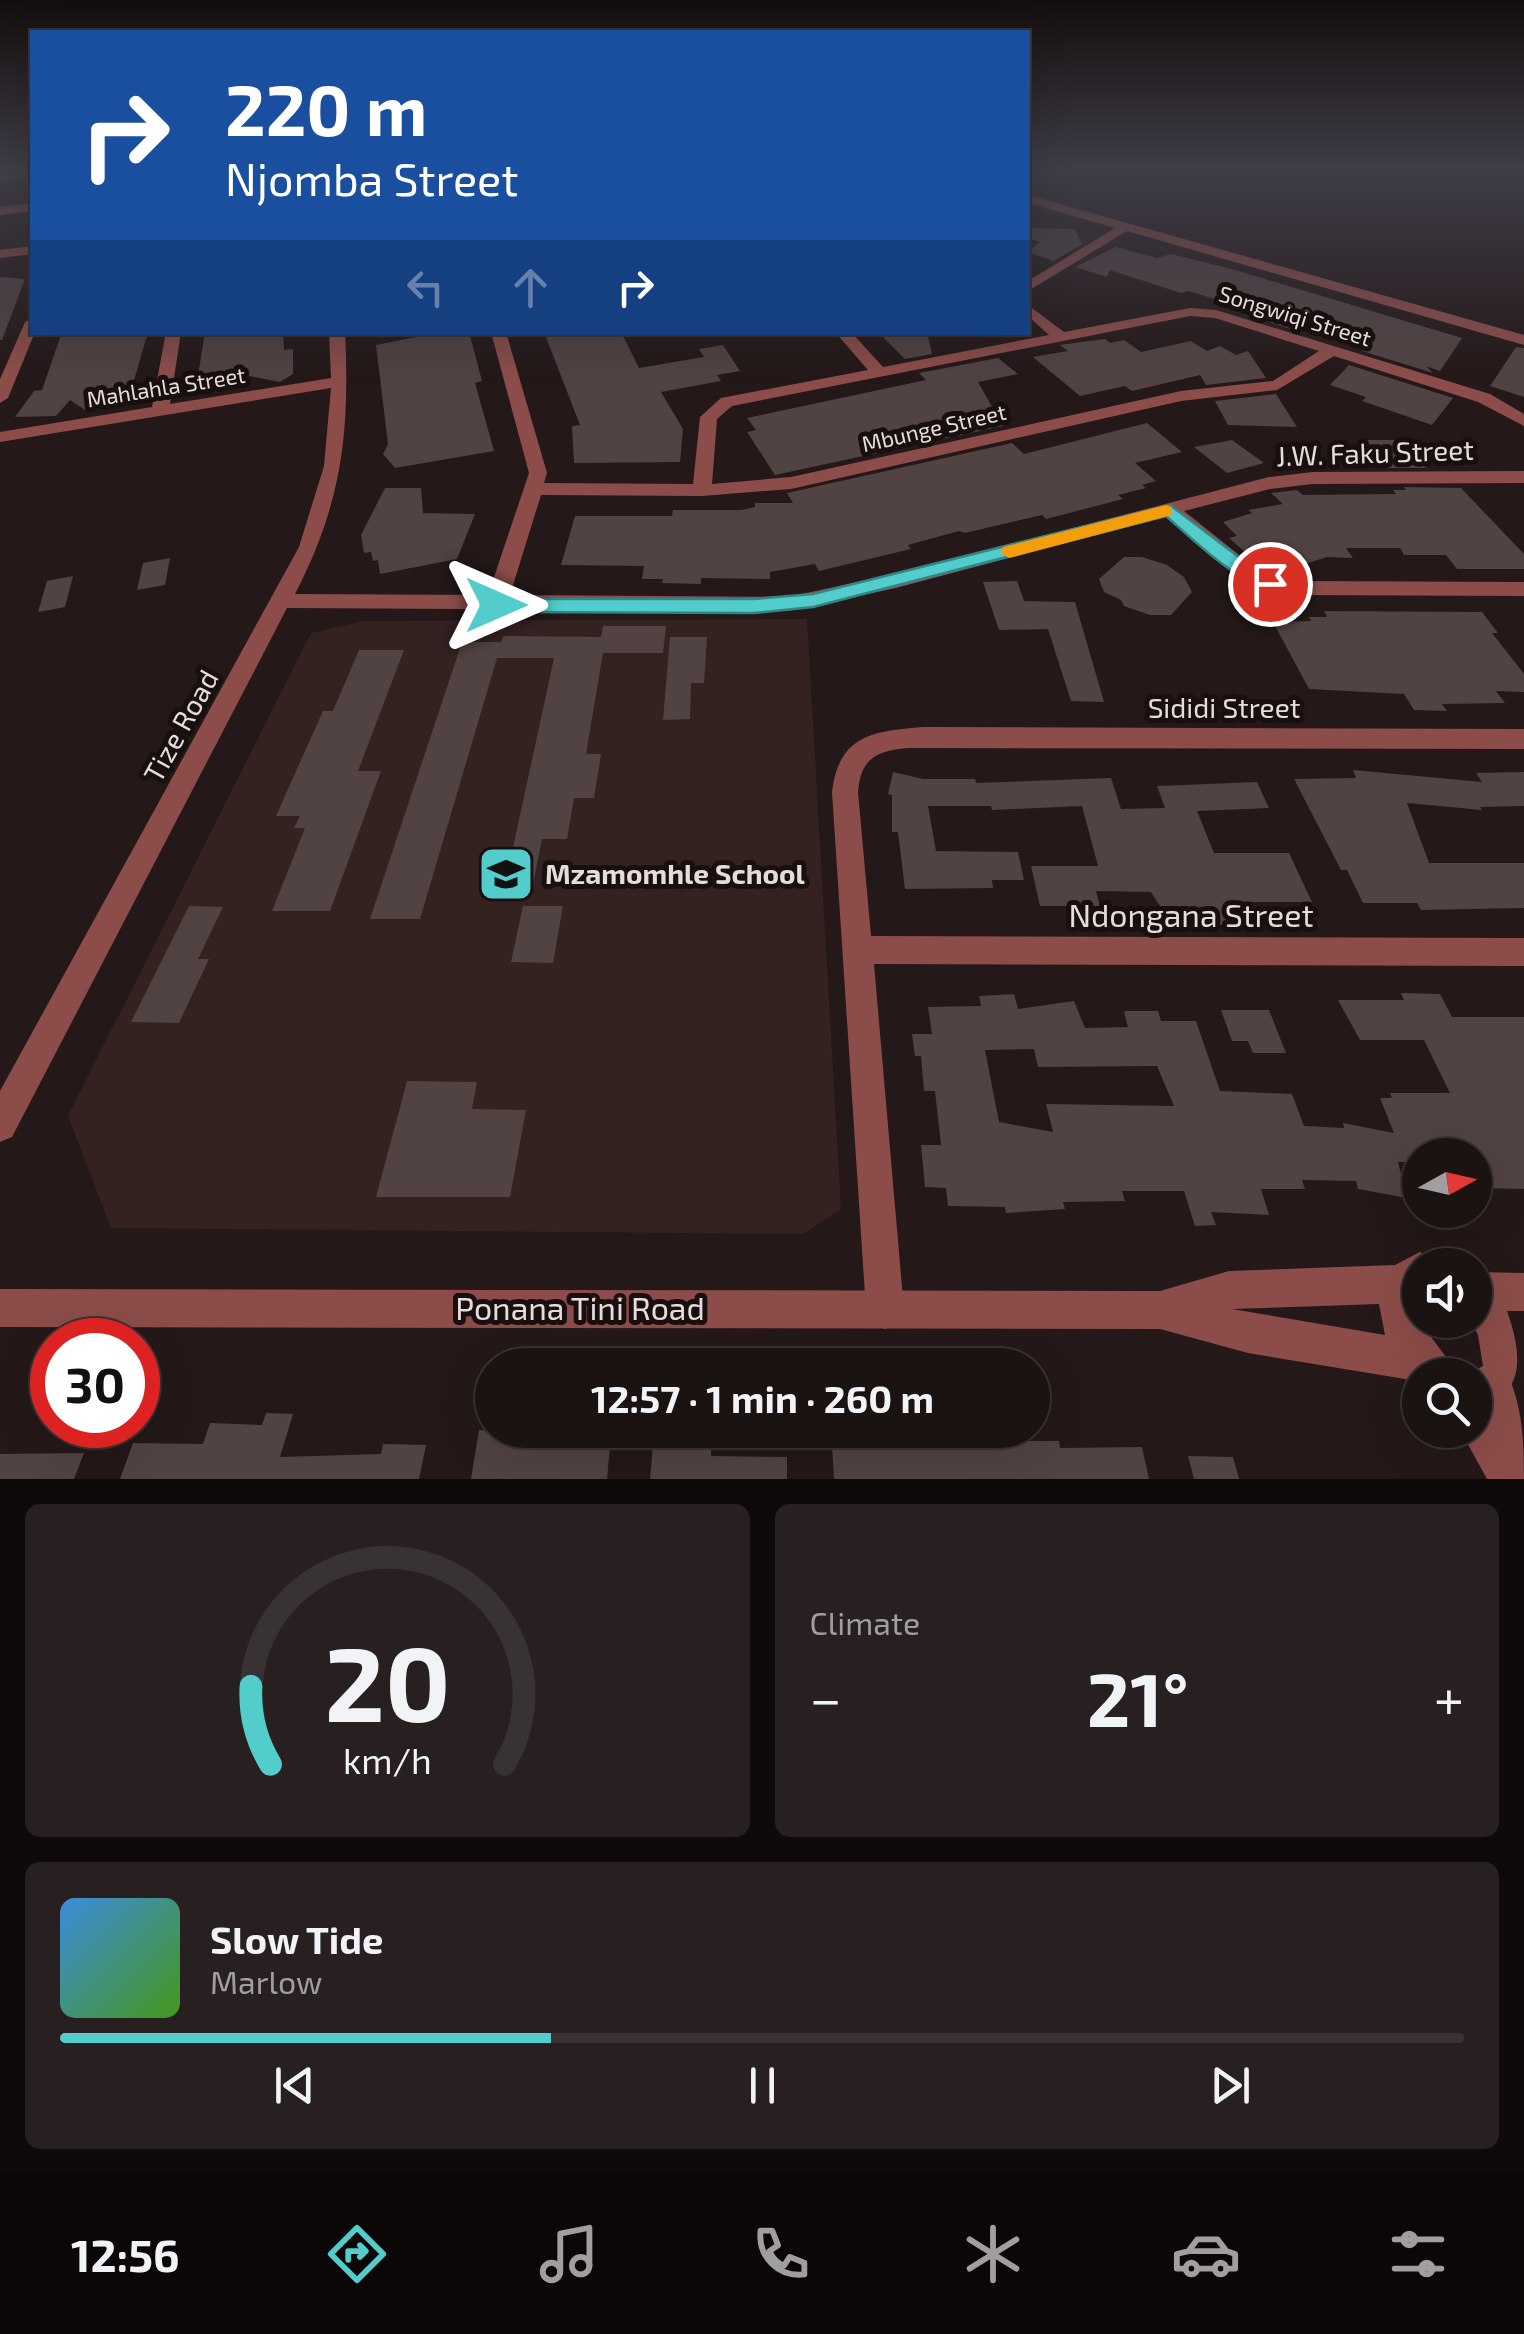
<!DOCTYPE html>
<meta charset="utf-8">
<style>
body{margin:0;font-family:"Exo 2",sans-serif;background:#282020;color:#f1f3f6;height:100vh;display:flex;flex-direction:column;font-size:38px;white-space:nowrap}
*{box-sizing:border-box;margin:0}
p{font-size:32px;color:#a09e9f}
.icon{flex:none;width:55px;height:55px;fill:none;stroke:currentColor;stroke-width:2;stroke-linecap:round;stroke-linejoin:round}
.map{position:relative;height:1479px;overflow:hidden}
.details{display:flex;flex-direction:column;gap:25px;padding:25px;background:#0f0a0a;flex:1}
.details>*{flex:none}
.top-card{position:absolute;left:30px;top:30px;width:1000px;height:305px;border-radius:0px;box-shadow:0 10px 40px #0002,0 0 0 2px #393232;background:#1a4fa0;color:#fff;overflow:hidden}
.needle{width:65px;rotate:82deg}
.buttons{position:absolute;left:1402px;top:1138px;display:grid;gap:20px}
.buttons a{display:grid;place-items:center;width:90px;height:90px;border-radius:50%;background:#1b1212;box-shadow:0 10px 40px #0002,0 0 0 2px #393232;font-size:50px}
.speed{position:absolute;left:30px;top:1318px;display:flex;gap:20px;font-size:50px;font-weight:700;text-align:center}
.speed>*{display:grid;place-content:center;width:130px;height:130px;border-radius:50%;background:#1b1212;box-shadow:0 10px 40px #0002,0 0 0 2px #393232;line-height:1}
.speed .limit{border:15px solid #d22;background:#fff;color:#111}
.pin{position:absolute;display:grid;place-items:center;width:85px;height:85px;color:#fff;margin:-42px;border:5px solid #fff;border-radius:50%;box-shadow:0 2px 10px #0007}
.me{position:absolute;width:110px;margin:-55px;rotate:90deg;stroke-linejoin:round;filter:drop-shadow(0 0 8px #0008)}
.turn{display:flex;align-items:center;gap:35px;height:210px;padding:0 30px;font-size:45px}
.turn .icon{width:130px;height:130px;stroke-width:2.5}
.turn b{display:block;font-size:70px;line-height:85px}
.lanes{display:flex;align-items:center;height:95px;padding:0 30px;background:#0003;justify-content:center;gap:50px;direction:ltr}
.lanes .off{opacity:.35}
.big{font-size:75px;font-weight:700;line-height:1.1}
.details .widget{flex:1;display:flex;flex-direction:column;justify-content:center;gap:15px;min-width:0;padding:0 35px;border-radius:15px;background:#282020}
.details .dial{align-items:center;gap:0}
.dial svg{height:260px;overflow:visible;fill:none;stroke:#393232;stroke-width:7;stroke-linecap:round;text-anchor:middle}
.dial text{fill:#f1f3f6;stroke:none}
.song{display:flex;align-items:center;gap:30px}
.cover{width:120px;height:120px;border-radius:15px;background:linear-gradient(135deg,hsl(210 70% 55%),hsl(100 70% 35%))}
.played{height:10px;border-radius:5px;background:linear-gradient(90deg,#52cdcc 35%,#393232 35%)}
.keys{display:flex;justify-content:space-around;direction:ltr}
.heat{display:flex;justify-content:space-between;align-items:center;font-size:55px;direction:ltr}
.details .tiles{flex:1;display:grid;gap:25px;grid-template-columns:1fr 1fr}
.widget:last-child{grid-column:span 2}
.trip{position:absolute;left:475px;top:1348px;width:575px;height:100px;border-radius:50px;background:#1b1212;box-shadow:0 10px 40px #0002,0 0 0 2px #393232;font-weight:700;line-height:100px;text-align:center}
.tab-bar{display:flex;height:160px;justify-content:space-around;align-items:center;background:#0b0707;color:#a09e9f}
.tab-bar .icon{width:70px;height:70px}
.tab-bar .active{color:#52cdcc}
.tab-bar b{font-size:45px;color:#f1f3f6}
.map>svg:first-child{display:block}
.built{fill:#342221}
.building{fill:#514342;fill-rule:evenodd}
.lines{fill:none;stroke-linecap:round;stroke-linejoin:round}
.minor{fill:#8c4d4a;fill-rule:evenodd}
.tertiary{fill:#8c4d4a;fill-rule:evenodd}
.route{fill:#52cdcc;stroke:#358585;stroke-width:2.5}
.slow{fill:#f59e0b}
.labels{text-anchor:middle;stroke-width:10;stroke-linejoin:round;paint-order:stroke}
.far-street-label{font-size:22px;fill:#e5dddc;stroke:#1a0f0f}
.street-label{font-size:28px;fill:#e5dddc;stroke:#1a0f0f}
.poi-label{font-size:28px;font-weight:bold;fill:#e5dddc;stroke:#1a0f0f;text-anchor:start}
.near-street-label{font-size:32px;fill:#e5dddc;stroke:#1a0f0f}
</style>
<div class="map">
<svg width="1524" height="1479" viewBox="0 0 1524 1479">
<rect width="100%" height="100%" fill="#241818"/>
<path class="built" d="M807,619L841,1209L803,1234L111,1228L68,1116L311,633L364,621Z"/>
<path class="building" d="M1028,228L1075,229L1082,244L1054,261L1028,252L1040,242L1028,238Z
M1116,247L1157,258L1171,254L1235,270L1462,338L1440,371L1426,366L1433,373L1362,351L1370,342L1310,324L1300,332L1254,317L1258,313L1189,291L1181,293L1110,270L1107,277L1075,267Z
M0,277L25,279L2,340H0Z
M62,332H148L133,384L125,385L121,399L114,404L85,410L70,400L56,416L15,417L34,391L42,390Z
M205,332H283L284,350L293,349V374L280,382L234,373L233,382L196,388Z
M441,332H469L482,381L475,383L494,451L395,468L383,454L388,444L376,345Z
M544,332H621L639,368L704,357L699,349L723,345L740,371L717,375L721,381L661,392L683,429L680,462L574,463L572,426L580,425Z
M878,332H927L932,354L905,359Z
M1105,339L1110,343L1124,340L1141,352L1191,341L1207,351L1220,346L1236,355L1248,351L1266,378L1206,385L1200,375L1132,391L1125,386L1080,396L1033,357L1068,351L1060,345Z
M1516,347L1524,348V397L1490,386Z
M998,358L1018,374L978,382L1003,426L775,475L747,432L756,430L747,418L926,380L919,373Z
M1349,365L1453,398L1432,425L1362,401L1366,397L1330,385Z
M1276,394L1297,427L1228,425L1215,401Z
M1147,423L1182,452L1135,463L1156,481L1142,485L1146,488L1118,495L1123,499L1046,519L1042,515L965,533L959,531L908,545L911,549L819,571L815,564L770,572V579L701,578V584L662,583L663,579H642L644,566L561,565L575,516H672L673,510H741L755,507V503H793L787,493L1012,443L1024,454Z
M1232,440L1264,463L1227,473L1194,447Z
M1365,440H1401L1426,468H1388Z
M1404,487L1461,488L1524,554V569H1457L1446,555H1404L1400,548H1346L1353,558L1327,557L1289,569L1278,559L1267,563L1255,552L1247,554L1229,538L1237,536L1223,522L1252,513L1248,510L1283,504L1271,493L1297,490L1303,495L1396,494L1393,490H1406Z
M385,488H421L423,513L475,514L457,559L380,574L378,560L373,561L371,552L364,553L361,535Z
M1124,557H1142L1167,565L1184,577L1192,592L1171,615H1150L1124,606L1121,600L1104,592L1099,579Z
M170,558L165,585L137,590L143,563Z
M73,576L65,607L38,612L47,581Z
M1017,581L1024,601L1075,602L1104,702L1071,701L1048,629L999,630L983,582Z
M1324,611L1482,612L1498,633H1492L1524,674V692L1496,691L1505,703L1442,704L1447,711L1414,710L1404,694L1309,689L1273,622L1311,621L1309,617H1327Z
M603,626H666L663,653H603L586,754H601L594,798H574L567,839H542L531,894H503L554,658H497L420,919H370L462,642H501L497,656L503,636L601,637Z
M670,637H707L704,683H691L690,719L663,720Z
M359,650H404L358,771H381L330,911H272L305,828H294L300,816H276L323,711H333Z
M1353,770L1482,782L1476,773L1524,772V806L1480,807L1482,810L1407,803L1429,863H1524V908L1421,910L1417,903H1363L1347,870H1341L1294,779L1356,778Z
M893,772L923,779H975L976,783L1111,778L1121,809L1165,808L1157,786L1257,782L1269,808L1197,811L1214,853H1289L1312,902H1235L1225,925L1198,924L1186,906H1160L1151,892L1096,891L1100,906H1040L1031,866H1098L1082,806L992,810L991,806H928L936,851L1018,852L1024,880H992L993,888L905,889L898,832H892V795L888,794Z
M189,906L223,907L198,959H209L179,1023L131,1022Z
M523,906H563L553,963L511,962Z
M1401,993L1440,994L1452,1017H1524V1189L1475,1188V1155H1420V1194L1406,1162H1398L1407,1198L1358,1189L1356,1181L1302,1180L1305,1189H1261L1269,1215L1211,1212L1216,1225L1195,1226L1184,1191H1122L1125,1201L1063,1202L1065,1209L1006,1213L1005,1207L948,1206L946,1188L925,1187L921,1145H941L935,1091H924L921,1056H915L912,1034H932L928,1007L981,1006L979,996L1014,994L1018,1009L1074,1001L1085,1028L1128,1027L1124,1011H1158L1161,1021H1196L1220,1091L1292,1094L1304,1126L1344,1128L1343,1123L1394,1133L1380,1098H1392L1390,1093H1450L1424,1040H1360L1338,1000H1404ZM1034,1049L1038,1067L1157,1066L1174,1106L1046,1104L1053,1132L999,1122L985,1050Z
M1221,1010H1269L1286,1053H1253L1248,1041H1232Z
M407,1081L477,1082L472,1109L526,1110L510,1197H376Z
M266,1413L293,1414L280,1457L381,1454L383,1444L426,1445L419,1479H120L133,1443L203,1444L210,1423L262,1425Z
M479,1430L611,1436L607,1479H471Z
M993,1441H1059L1060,1448L1142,1447L1149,1479H834L832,1447Z
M653,1445L711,1446V1456L787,1457V1479H650Z
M84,1453L74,1479H0V1454Z
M1188,1456L1233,1457L1239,1479H1194Z"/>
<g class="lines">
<path class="minor" d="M32,170V176L0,179V173Z
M1028,195L1524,335V345L1127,231L1028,291V281L1115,228L1028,203Z
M32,203V211L0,215V207Z
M32,246V254L0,258V250Z
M1028,305L1064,332L1190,308L1216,310L1490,394L1524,414V426L1478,402L1334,356L1277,390L1181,401L791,489L702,496L541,495L510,595L787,597L896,574L1269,477L1313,472L1524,471V483L1313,484L1270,489L1184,511L1258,570L1290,581L1524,582V596L1289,595L1244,580L1166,516L896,588L787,611L287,608L12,1137L0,1142V1091L299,547L324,466L331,388L0,442V432L152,407L166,332H181L170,404L331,378L329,332H345C350,434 342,503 295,594L488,595L529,473L491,332H506L547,473L544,483L693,484L700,417L721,398L868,370L835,332H851L883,367L1049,335L1028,316ZM1190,316L1215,318L1319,351L1273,381L1181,391L791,477L712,484L717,419L732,406Z
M32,318L35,332L8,398L0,403V379L25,322Z
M924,727L1524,729V749L908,748C876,751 861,758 858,792L871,936L1524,938V966L874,964L904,1310L899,1324L885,1329L871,1324L866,1310L832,792C839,734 874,731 924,727Z
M1494,1369L1508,1375C1523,1409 1524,1443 1524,1479H1487L1460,1430H1475V1386L1480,1375Z"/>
<path class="tertiary" d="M1420,1252L1433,1258L1436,1265H1420V1322L1449,1361L1455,1375H1420V1389L1411,1380L1248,1353L1160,1329L0,1327V1289L1160,1291L1229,1271L1395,1265ZM1379,1304L1385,1335L1232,1309Z
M1475,1272L1524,1273V1311H1507C1524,1359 1524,1395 1475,1412V1375H1467L1483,1366L1478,1335L1470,1320H1475Z"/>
</g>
<linearGradient id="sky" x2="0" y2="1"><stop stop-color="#140d0d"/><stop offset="0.45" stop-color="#3f3d48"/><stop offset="1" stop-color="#3f3d48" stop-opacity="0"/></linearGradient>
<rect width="1524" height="376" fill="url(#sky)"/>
<path class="route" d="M1170,505L1236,555L1277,579V588C1248,594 1188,535 1166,516L813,607L754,613L496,612L486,605L496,599H754L813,594Z"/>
<path class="slow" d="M1166,505L1172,507V515L1009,558L1000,552L1003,547Z"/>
<defs>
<g id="school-square" transform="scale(2.875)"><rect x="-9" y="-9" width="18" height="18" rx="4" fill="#52cdcc" stroke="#1a0f0f"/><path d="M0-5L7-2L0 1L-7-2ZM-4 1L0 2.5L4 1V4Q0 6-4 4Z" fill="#111"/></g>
</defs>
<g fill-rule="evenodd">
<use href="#school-square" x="506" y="874"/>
</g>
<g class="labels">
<g class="far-street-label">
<text transform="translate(1295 316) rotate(17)" y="8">Songwiqi Street</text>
<text transform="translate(166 387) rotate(-9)" y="8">Mahlahla Street</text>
<text transform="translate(934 428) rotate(-13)" y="8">Mbunge Street</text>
</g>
<g class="street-label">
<text transform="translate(1375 453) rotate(-2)" y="10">J.W. Faku Street</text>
<text x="1224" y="718">Sididi Street</text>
<text transform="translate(181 726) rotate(-61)" y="10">Tize Road</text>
</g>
<g class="poi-label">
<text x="545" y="884">Mzamomhle School</text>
</g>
<g class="near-street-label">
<text x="1191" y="927">Ndongana Street</text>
<text x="580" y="1320">Ponana Tini Road</text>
</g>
</g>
</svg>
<div class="buttons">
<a><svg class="needle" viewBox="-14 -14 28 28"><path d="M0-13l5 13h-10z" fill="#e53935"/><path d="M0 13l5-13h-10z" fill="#a09e9f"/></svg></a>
<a><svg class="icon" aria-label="sound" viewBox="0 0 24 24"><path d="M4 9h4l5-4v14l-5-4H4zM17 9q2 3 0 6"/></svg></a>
<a><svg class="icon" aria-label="search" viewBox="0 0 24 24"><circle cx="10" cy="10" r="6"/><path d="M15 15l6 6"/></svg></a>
</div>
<div class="speed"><div class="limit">30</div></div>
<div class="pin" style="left:1270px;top:584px;background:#d93025"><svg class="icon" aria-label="arrive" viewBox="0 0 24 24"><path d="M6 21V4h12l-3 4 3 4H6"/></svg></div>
<svg class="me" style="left:496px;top:605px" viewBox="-20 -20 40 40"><path d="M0-17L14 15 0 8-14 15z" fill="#52cdcc" stroke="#fff" stroke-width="4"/></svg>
<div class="trip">12:57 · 1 min · 260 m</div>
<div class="top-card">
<div class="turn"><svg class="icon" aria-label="right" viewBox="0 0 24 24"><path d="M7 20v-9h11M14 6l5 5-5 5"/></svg><div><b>220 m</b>Njomba Street</div></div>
<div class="lanes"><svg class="icon off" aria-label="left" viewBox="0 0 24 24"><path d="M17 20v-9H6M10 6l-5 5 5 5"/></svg><svg class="icon off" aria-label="ahead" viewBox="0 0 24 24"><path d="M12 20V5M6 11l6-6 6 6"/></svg><svg class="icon" aria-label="right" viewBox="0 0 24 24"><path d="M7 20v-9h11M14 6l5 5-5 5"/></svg></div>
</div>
</div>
<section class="details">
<div class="tiles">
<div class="widget dial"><svg viewBox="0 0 100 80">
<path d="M14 69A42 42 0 1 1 86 69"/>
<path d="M14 69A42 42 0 0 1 8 45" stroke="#52cdcc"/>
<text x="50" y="56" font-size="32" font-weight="700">20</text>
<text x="50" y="72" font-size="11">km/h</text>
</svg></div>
<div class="widget"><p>Climate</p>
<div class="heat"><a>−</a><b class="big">21°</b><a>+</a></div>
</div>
<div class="widget">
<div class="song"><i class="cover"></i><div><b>Slow Tide</b><p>Marlow</p></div></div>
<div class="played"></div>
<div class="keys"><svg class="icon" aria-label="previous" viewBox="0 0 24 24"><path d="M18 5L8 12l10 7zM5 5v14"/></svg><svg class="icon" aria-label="pause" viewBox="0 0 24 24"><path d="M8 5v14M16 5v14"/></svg><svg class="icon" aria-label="next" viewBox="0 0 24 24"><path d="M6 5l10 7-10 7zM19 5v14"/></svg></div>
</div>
</div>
</section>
<nav class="tab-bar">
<b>12:56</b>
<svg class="icon active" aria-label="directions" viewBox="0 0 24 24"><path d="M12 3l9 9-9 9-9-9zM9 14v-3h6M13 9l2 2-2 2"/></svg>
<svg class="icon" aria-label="music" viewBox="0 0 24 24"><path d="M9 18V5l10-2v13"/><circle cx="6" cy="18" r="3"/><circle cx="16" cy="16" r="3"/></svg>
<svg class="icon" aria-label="phone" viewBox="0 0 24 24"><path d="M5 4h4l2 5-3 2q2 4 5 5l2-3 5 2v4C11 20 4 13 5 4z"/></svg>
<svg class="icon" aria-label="climate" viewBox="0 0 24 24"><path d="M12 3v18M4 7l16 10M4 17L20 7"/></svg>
<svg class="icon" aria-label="car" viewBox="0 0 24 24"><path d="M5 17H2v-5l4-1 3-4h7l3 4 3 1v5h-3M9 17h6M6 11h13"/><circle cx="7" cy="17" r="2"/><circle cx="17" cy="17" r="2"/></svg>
<svg class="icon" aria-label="filters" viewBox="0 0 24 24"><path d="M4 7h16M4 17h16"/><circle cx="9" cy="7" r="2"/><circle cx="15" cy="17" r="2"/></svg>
</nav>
